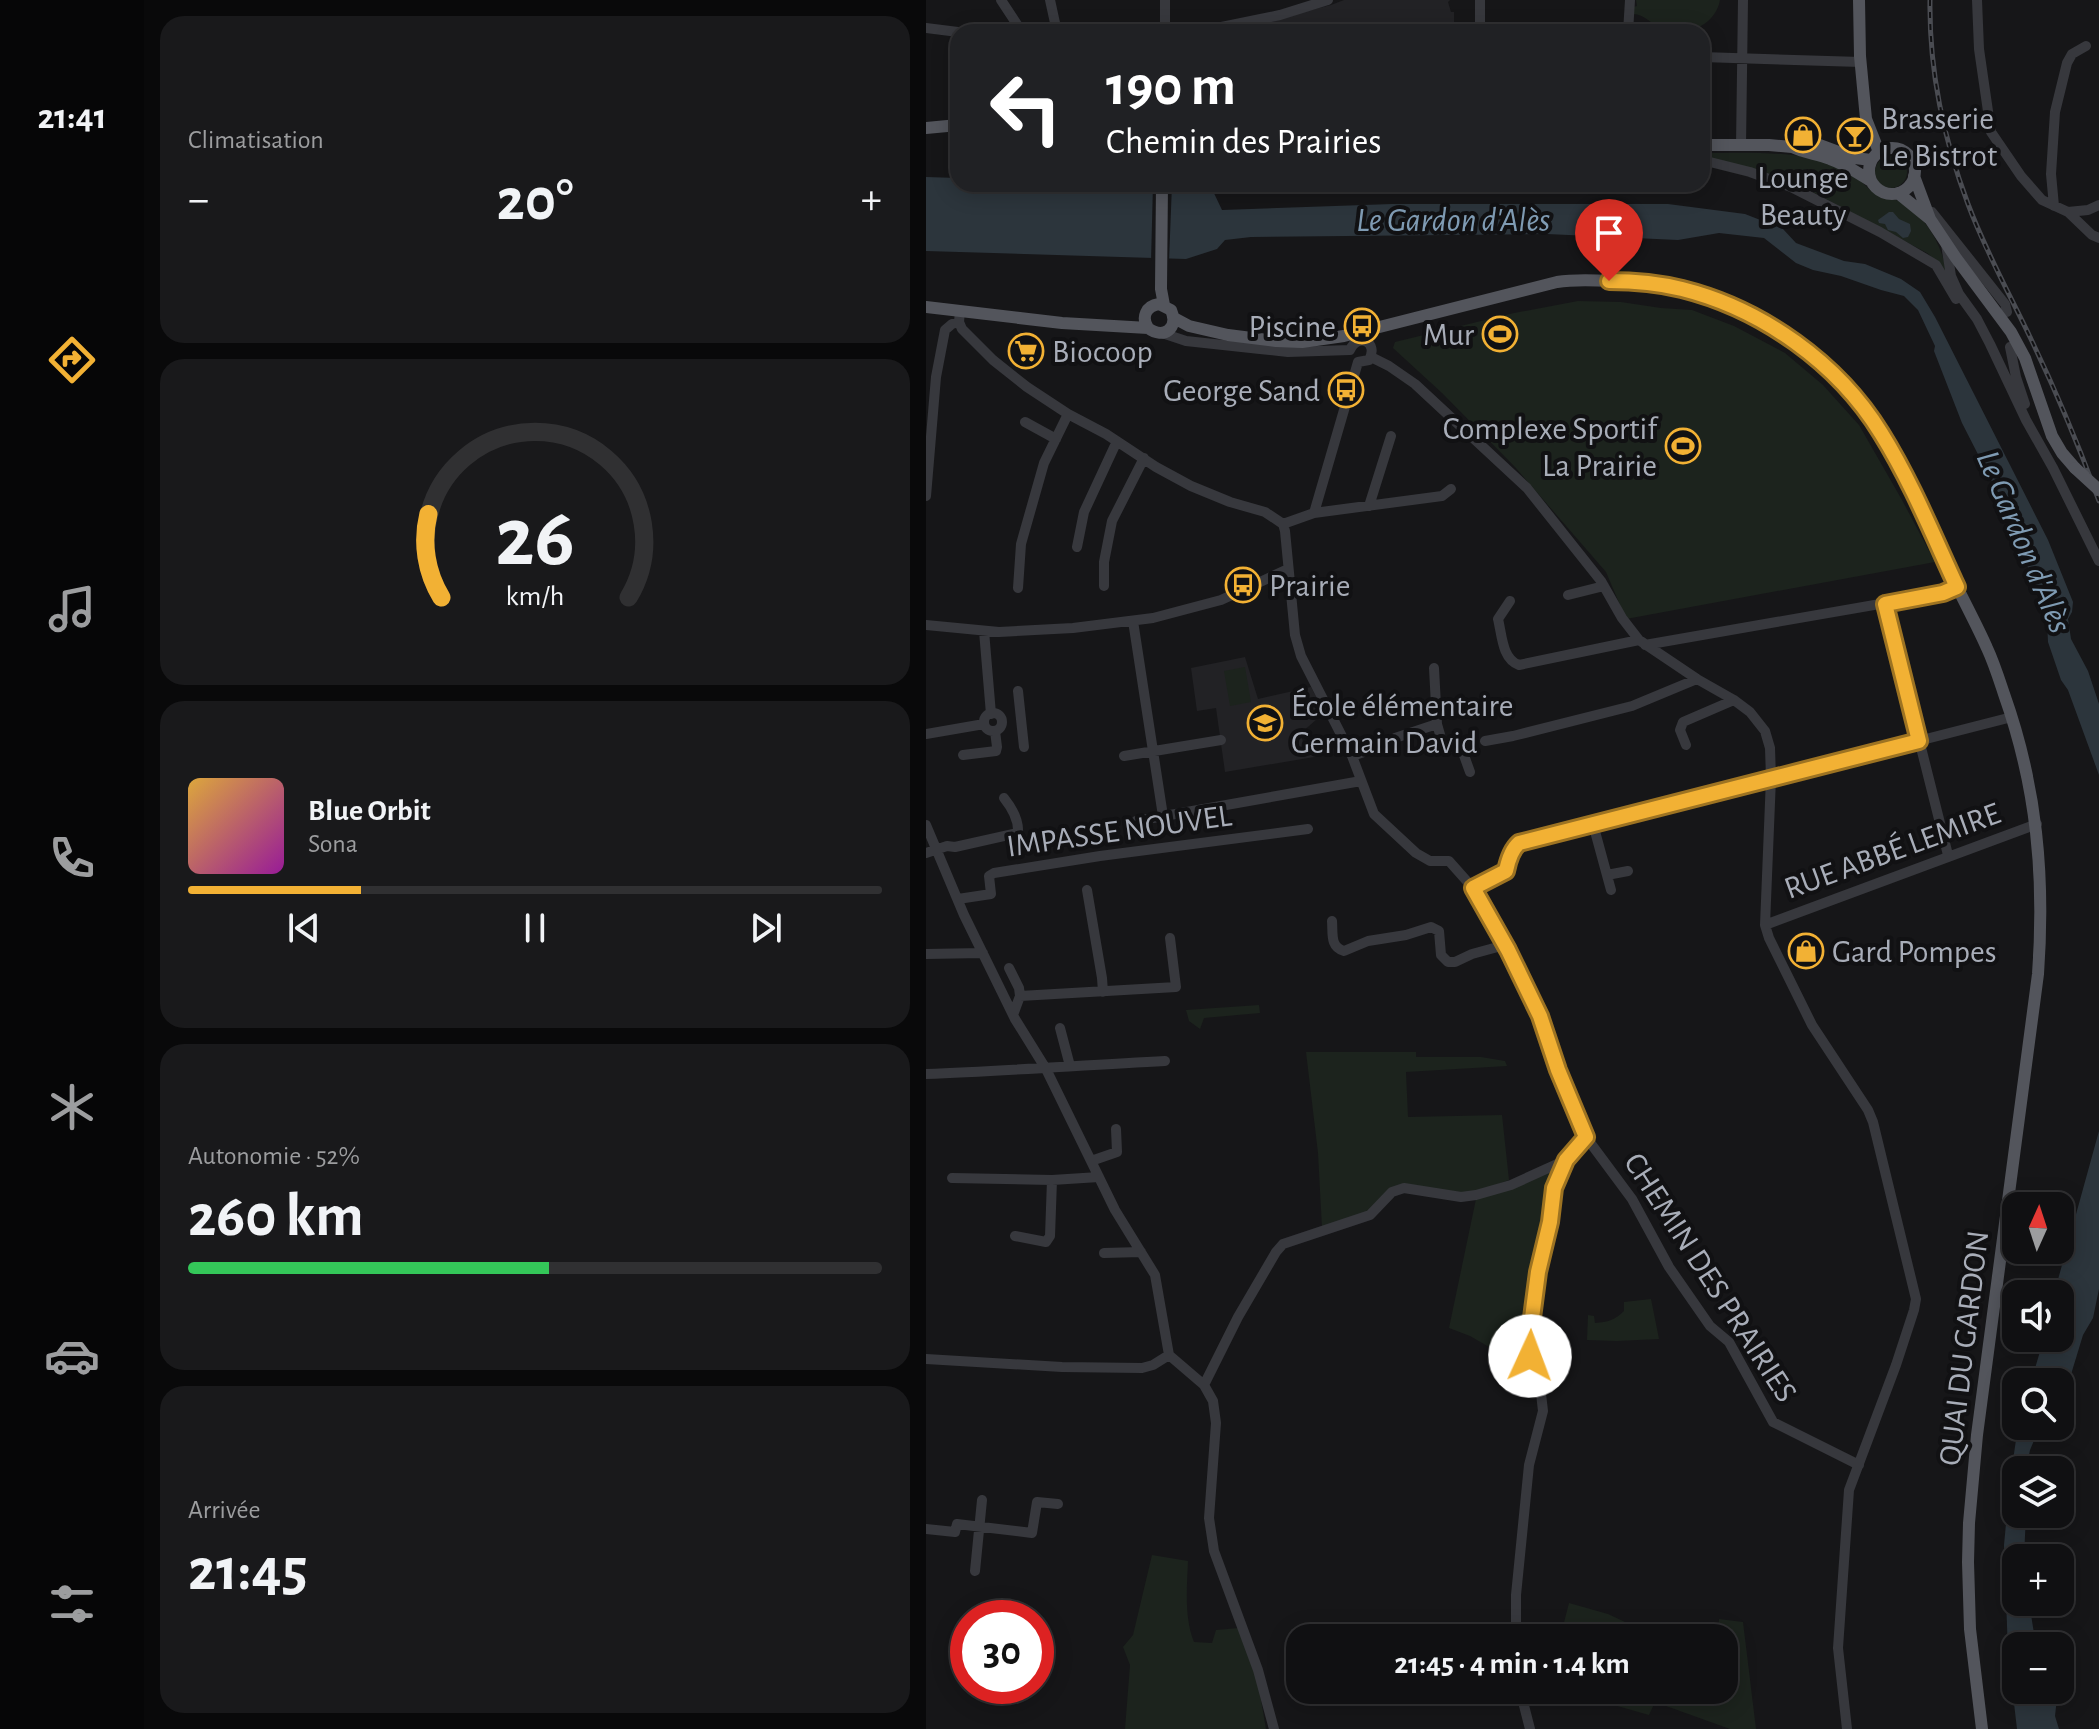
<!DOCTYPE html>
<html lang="fr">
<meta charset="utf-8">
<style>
body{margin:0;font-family:"Alegreya Sans",sans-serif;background:#19191b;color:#f1f3f6;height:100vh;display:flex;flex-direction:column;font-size:30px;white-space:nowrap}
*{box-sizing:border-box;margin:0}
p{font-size:26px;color:#9c9d9f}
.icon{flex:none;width:44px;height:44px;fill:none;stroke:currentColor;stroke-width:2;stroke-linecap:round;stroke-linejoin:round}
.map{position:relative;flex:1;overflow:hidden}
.panel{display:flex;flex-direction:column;gap:16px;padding:16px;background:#09090a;width:782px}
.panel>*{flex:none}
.banner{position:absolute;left:24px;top:24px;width:760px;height:168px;border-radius:24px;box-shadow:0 4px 20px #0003,0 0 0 2px #303032;background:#202124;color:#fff;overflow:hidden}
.needle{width:52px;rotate:3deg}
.controls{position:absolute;left:1076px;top:1192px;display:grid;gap:16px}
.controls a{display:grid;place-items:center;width:72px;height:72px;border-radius:16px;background:#101012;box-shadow:0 4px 20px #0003,0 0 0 2px #303032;font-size:40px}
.speed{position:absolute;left:24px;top:1600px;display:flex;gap:16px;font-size:40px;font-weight:700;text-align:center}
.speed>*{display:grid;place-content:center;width:104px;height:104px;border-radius:50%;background:#101012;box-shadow:0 4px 20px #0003,0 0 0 2px #303032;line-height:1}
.speed .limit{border:12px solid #d22;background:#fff;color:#111}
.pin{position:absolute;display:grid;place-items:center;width:68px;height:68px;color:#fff;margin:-82px -34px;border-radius:50% 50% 50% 0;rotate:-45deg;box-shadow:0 0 8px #0007}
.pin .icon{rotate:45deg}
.me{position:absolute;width:88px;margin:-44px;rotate:2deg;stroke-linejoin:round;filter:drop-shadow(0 0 6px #0008)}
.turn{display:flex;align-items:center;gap:28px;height:168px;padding:0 24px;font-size:36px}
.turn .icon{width:104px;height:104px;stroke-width:2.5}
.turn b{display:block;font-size:56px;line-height:68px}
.big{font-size:60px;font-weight:700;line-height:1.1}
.panel .tile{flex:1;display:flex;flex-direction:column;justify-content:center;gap:12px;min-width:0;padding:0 28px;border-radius:24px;background:#19191b}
.panel .dial{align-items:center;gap:0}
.dial svg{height:208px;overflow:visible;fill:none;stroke:#303032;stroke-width:7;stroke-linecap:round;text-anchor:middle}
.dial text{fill:#f1f3f6;stroke:none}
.song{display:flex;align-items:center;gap:24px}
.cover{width:96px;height:96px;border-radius:12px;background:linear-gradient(135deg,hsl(40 70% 55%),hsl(300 70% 35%))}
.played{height:8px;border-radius:4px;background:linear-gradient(90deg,#f2b134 25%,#303032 25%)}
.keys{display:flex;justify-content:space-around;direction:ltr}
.heat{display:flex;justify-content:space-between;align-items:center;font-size:44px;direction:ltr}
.charge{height:12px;border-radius:6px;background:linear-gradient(90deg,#34c759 52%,#303032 0)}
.trip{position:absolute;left:360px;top:1624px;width:452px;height:80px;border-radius:24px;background:#101012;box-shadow:0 4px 20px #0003,0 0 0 2px #303032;font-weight:700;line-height:80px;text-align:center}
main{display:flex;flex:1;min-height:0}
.tab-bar{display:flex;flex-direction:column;width:144px;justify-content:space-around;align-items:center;background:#060607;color:#9c9d9f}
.tab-bar .icon{width:56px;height:56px}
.tab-bar .active{color:#f2b134}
.tab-bar b{font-size:36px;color:#f1f3f6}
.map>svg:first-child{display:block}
.built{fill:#222225}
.green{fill:#1c231d}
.water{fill:#2c353c}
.pier{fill:#161618}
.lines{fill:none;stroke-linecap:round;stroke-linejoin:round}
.minor{stroke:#37383d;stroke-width:10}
.major{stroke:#53555c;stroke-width:12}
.rail-casing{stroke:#4a4c52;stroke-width:5}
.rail{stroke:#111113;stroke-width:2;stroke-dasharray:6;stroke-linecap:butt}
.major-bridge{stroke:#53555c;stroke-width:12}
.route-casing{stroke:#9d7322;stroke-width:20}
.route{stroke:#f2b134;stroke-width:14}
.labels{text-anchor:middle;stroke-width:8;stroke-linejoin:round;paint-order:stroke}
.poi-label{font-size:32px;fill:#a8adb8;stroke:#111113;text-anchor:start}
.street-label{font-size:32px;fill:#a8adb8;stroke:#111113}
.water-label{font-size:34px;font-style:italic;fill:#7f9bb3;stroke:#111113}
</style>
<main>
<nav class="tab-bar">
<b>21:41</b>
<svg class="icon active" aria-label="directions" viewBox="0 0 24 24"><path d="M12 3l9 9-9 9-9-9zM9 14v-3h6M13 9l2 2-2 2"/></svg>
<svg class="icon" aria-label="music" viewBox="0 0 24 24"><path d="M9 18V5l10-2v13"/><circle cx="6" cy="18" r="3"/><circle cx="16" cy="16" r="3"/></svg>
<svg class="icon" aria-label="phone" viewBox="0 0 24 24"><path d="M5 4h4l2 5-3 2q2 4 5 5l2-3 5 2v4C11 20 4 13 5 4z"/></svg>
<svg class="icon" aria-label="climate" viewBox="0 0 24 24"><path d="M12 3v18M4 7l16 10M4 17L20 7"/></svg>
<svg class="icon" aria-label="car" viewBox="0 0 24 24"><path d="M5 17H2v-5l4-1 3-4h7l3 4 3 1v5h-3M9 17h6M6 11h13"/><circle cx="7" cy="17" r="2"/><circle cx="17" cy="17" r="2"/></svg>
<svg class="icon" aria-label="filters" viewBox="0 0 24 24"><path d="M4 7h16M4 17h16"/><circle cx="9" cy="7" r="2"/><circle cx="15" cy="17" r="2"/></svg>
</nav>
<section class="panel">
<div class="tile"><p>Climatisation</p>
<div class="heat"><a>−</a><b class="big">20°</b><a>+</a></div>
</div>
<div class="tile dial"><svg viewBox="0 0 100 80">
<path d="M14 69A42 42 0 1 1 86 69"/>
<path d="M14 69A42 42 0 0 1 9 37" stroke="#f2b134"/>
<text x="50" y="56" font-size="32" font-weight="700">26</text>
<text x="50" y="72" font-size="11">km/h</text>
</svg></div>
<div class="tile">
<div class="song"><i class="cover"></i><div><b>Blue Orbit</b><p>Sona</p></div></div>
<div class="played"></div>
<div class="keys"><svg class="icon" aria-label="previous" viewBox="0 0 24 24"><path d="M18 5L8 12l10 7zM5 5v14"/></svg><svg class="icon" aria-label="pause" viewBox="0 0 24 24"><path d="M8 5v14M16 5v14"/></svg><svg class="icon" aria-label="next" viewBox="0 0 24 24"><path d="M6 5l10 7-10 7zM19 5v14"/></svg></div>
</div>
<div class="tile"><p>Autonomie · 52%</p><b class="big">260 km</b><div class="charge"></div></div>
<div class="tile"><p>Arrivée</p><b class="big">21:45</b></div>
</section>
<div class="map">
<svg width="1173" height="1729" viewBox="0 0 1173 1729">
<rect width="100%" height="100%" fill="#161618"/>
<path class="built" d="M418,0H524L522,2L525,12H528V32H325L323,26L405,5Z
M319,657L332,699L385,687L399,712L375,733L379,753L416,747L418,752L299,772L290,708L271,711L265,668Z"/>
<path class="green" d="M710,0H794C789,27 758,38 735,28C724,24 719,14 707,14V7L711,6Z
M776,153C813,153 871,150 905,164C914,168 924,174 932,179C939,184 944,191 951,195C958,199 967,198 975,202C1002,217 1017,248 1022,278C1013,269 1011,260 1001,253L887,192L860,181L779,156Z
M949 172a16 16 0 1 1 32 0a16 16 0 1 1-32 0Z
M652,301L695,302L735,308L766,310L808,326L859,353L897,385L933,425L976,500L1009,562L700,619L680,572L589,467L516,393L467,348L469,342L588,313Z
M319,667L325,702L304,706L298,671Z
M333,1005L334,1013L278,1018L274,1029L263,1021L260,1010Z
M380,1052H490V1057H555L579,1061L581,1066L480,1072L482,1117L576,1115L583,1180L548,1193H524L481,1185L436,1215L396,1228L392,1153Z
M633,1166C625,1200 586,1340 605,1363L577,1355L544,1336L523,1328L550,1199Z
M725,1299L733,1339L691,1341L661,1340L662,1315L668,1316L669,1323C682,1322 689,1320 698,1311V1302Z
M226,1555L262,1561C261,1587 258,1617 268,1642L286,1643L290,1630L313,1628L331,1677L340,1729H199L204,1665L197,1647L207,1635Z
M643,1603L682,1614L729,1636L728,1638H634Z
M793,1619L817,1622L830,1729H804L729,1702L723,1715L674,1701L625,1693V1690H798V1638H792Z"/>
<path class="water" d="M0,177L32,178V184H274L286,189L296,210L466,204H742L819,214L857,229L870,243L918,261L939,264L975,279L994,292L1009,317L1122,540L1147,602L1146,612L1142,619L1145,639L1162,671L1173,704V775L1142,690L1135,680L1122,642L1121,620L1082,513L1036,423L1008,351L1009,346L992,310L978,296L955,290L915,276L887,270L870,263L838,238L793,233L752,240L621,234L325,237L299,240L291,249L260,259L0,251Z
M963,212H967L973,219L984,224L985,231L982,237L977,238L970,232L962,230L959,224L953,223L952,220Z
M1173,1131V1289L1167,1318L1157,1335L1143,1381L1134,1402V1382H1105L1118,1338H1134V1294H1128Z
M1092,1426H1114L1104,1450L1100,1470H1090V1514H1100L1098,1558H1090V1602H1103L1110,1646H1090V1690H1124L1131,1698L1129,1716L1133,1729H1091L1082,1652L1078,1545L1084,1481Z"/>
<path class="pier" d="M227,184H246L243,262H225Z"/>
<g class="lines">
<path class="minor" d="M75,0L96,32
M124,0L131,32
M1051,0L1053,49L1065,132L1095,176L1116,200L1142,212L1162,210L1173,205
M0,28L32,32
M239,32V0
M271,32L354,15L402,0
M554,32V0
M702,32L704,0
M776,57L935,62
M815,146L817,0
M776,160L824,172L865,187L954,232L1010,265L1030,299
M1128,206L1125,174L1129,112L1141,63L1146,54L1160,46
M1006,212L1079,304L1081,312
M1142,212L1166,235L1173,238
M1020,244L1025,276L1033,294L1051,319L1064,344L1100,420L1127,468L1173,561
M34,311L33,322L36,329L67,360L101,387L142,414L180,434L230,467L265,486L304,502L339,512L357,524L359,531L369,635L375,656L426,756L448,814L490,853L504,861H523L547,888L582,950L614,1016L632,1070L660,1137L706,1199L743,1267L784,1326L803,1342L847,1422L933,1465
M236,333L260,341L334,349L362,352L424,350
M1084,347L1090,377L1099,404
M424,350C432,332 453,342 443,360L432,362
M445,357L463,366L489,384L601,488L675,581L696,618L713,640L771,679L808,700L824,712L839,731L844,748L845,778L839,925L843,938L886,1025L942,1110L947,1122L990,1299L988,1310L970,1365L923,1490L912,1648L921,1729
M99,422L130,439
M0,496L10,377L19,330L26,324L33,322
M443,506L465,436
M388,513L432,362
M357,524L388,513L516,496L525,489
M151,547L158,512L191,441
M178,586V562L186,521L218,458
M92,588L95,544L118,463L142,414
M642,595L678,586
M584,601L572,619C576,635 576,659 593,665L713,640
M959,604L1022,855
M207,621L237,816
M0,625L73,632L147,628L227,618L295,600L362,569
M58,631L65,714
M719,645L1017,593L1031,587
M92,691L98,747
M58 722a9 9 0 1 1 18 0a9 9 0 1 1-18 0Z
M511,724L517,745L527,748L535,747L544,772
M0,734L58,724
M559,741L587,736L706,706L771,679
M760,745L754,730L757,722L808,700
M37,755L70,751L71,747L69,731
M198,756L295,740
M426,756L462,744L469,738L511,724L508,668
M210,821L435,781
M667,824L685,890
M0,825L38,915L89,1019L120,1069L189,1210L229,1275L243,1355L278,1385L287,1401L290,1423L283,1518L288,1551L332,1670L348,1729
M0,853L21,846L29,847L92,833C93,820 86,808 78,798
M681,875L702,871
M547,888L580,871C581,861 585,850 593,843L1086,717
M161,890L176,978L177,992
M32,899L65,894L63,876L68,873L174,856L382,829
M406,921C407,934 404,947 418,951L442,941L480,935L505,927L513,931L515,955L522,962H529L546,954L579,945
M839,925L1111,824
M0,954L57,953
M83,968L93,988L94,996
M87,1015L94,996L250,987L244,938
M134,1028L144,1066
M0,1074C80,1071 159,1065 239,1061
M165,1161L191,1152L190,1129
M26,1178L126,1180L173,1177
M89,1236L120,1242L124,1236L126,1180
M178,1253L215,1252
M0,1359L136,1367L216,1368L227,1365L243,1355
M278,1385L312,1317L350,1252L357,1244L444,1215L466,1192L478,1188L535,1197L550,1195L585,1185L640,1160L660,1137
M0,1529L29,1532L31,1524L106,1533L111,1502L132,1504
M49,1571L56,1500
M590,1638V1595L603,1465L617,1411L614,1385L604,1356V1333L612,1272L624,1222L628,1188L640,1160
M594,1690L604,1729"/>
<path class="major" d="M933,0L934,56L940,119L953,152
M0,128L32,125
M776,145H843L866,147L880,144L894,145L929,158L945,160
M866,147C878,153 891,154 904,159C919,164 932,173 945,181
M943 171a23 23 0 1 1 46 0a23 23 0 1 1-46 0Z
M988,176L1004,219
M236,184L235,289L238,305
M972,193L1004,219L1030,258L1085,332L1099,358L1126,436L1136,453L1149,468
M0,307L136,323L222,328C238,340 253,328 245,310L233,304C220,306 215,317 222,328
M248,318L263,326L302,335L350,341L376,342L418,336L631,282C649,279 667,280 685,281C709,282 734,283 757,289C828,308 896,352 940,411C976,459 999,518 1024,572C1036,598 1050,623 1061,648C1068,663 1073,679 1078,694C1111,787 1119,876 1112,974L1051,1435L1043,1523L1042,1562L1044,1629L1056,1729"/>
<g class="rail-casing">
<path id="rail" d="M1004,0C1003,69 1018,140 1042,204C1059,250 1083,293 1104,337C1130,391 1153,446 1173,501"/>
</g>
<use href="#rail" class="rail"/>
<path class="major-bridge" d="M1149,468L1173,490"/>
</g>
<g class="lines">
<g class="route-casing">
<path id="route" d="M604,1356V1333L612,1272L624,1222L628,1188L640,1160L660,1137L632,1070L614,1016L582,950L547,888L580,871C582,861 585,850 593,843L993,741L959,604L1017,593L1031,587C1007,535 985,481 955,433C912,363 836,309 756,289C732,283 707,281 683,281"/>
</g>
<use href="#route" class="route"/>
</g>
<defs>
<g id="shop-ring" transform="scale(1.8)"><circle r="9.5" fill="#111113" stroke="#f2b134" stroke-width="1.5"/><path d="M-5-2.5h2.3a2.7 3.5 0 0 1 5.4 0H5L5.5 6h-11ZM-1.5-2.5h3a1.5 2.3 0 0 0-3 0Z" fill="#f2b134"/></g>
<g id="bar-ring" transform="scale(1.8)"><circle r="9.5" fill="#111113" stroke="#f2b134" stroke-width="1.5"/><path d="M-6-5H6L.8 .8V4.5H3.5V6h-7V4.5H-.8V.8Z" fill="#f2b134"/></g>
<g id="bus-ring" transform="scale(1.8)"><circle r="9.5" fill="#111113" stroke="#f2b134" stroke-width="1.5"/><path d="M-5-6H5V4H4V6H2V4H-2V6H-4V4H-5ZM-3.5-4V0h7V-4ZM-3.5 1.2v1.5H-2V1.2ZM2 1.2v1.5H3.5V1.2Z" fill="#f2b134"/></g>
<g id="stadium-ring" transform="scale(1.8)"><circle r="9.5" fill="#111113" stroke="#f2b134" stroke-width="1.5"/><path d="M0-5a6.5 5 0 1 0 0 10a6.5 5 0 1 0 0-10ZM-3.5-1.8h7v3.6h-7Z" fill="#f2b134"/></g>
<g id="supermarket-ring" transform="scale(1.8)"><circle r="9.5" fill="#111113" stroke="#f2b134" stroke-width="1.5"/><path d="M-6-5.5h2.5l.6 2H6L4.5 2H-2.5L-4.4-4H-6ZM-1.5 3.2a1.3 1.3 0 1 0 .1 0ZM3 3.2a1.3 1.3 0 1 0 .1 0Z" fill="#f2b134"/></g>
<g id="school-ring" transform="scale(1.8)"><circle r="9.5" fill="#111113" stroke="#f2b134" stroke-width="1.5"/><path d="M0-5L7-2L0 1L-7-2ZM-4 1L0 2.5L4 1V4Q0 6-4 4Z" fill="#f2b134"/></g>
</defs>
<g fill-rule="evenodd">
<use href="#shop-ring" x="877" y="135"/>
<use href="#bar-ring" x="929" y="136"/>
<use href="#bus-ring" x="436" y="326"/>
<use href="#stadium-ring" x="574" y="334"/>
<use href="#supermarket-ring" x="100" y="351"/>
<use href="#bus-ring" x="420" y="390"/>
<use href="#stadium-ring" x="757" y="446"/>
<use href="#bus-ring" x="317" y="585"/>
<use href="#school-ring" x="339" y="723"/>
<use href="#shop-ring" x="880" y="951"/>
</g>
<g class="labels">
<g class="poi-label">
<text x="955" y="129">Brasserie<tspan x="955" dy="37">Le Bistrot</tspan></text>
<text x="877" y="188" text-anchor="middle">Lounge<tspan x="877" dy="37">Beauty</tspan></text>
<text x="410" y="337" text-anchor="end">Piscine</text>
<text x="548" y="345" text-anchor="end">Mur</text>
<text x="126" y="362">Biocoop</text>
<text x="394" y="401" text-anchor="end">George Sand</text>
<text x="731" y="439" text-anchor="end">Complexe Sportif<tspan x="731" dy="37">La Prairie</tspan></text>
<text x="343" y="596">Prairie</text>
<text x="365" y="716">École élémentaire<tspan x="365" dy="37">Germain David</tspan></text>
<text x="906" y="962">Gard Pompes</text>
</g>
<g class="street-label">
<text transform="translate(193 830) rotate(-8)" y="11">IMPASSE NOUVEL</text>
<text transform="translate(966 850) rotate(-20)" y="11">RUE ABBÉ LEMIRE</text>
<text transform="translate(785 1277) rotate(57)" y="11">CHEMIN DES PRAIRIES</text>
<text transform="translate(1037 1348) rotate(-83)" y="11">QUAI DU GARDON</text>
</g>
<g class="water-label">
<text x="527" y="231">Le Gardon d'Alès</text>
<text transform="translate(1099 541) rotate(67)" y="12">Le Gardon d'Alès</text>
</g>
</g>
</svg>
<div class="controls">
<a><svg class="needle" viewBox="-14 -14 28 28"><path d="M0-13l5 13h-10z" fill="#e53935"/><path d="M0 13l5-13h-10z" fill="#9c9d9f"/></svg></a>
<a><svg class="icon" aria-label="sound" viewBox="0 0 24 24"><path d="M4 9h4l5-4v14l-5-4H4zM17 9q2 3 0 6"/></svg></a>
<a><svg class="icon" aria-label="search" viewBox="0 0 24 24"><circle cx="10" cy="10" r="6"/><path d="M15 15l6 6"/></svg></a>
<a><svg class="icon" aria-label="layers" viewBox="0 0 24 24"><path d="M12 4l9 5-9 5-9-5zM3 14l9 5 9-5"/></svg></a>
<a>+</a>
<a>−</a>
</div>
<div class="speed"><div class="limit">30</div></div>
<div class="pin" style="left:683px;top:281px;background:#d93025"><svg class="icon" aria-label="arrive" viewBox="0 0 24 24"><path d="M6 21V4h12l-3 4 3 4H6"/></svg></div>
<svg class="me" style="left:604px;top:1356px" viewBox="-20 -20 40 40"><circle r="19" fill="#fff"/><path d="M0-13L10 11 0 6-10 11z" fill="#f2b134"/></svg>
<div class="trip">21:45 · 4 min · 1.4 km</div>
<div class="banner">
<div class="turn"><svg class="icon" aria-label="left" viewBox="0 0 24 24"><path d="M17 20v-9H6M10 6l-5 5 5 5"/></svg><div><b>190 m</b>Chemin des Prairies</div></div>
</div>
</div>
</main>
